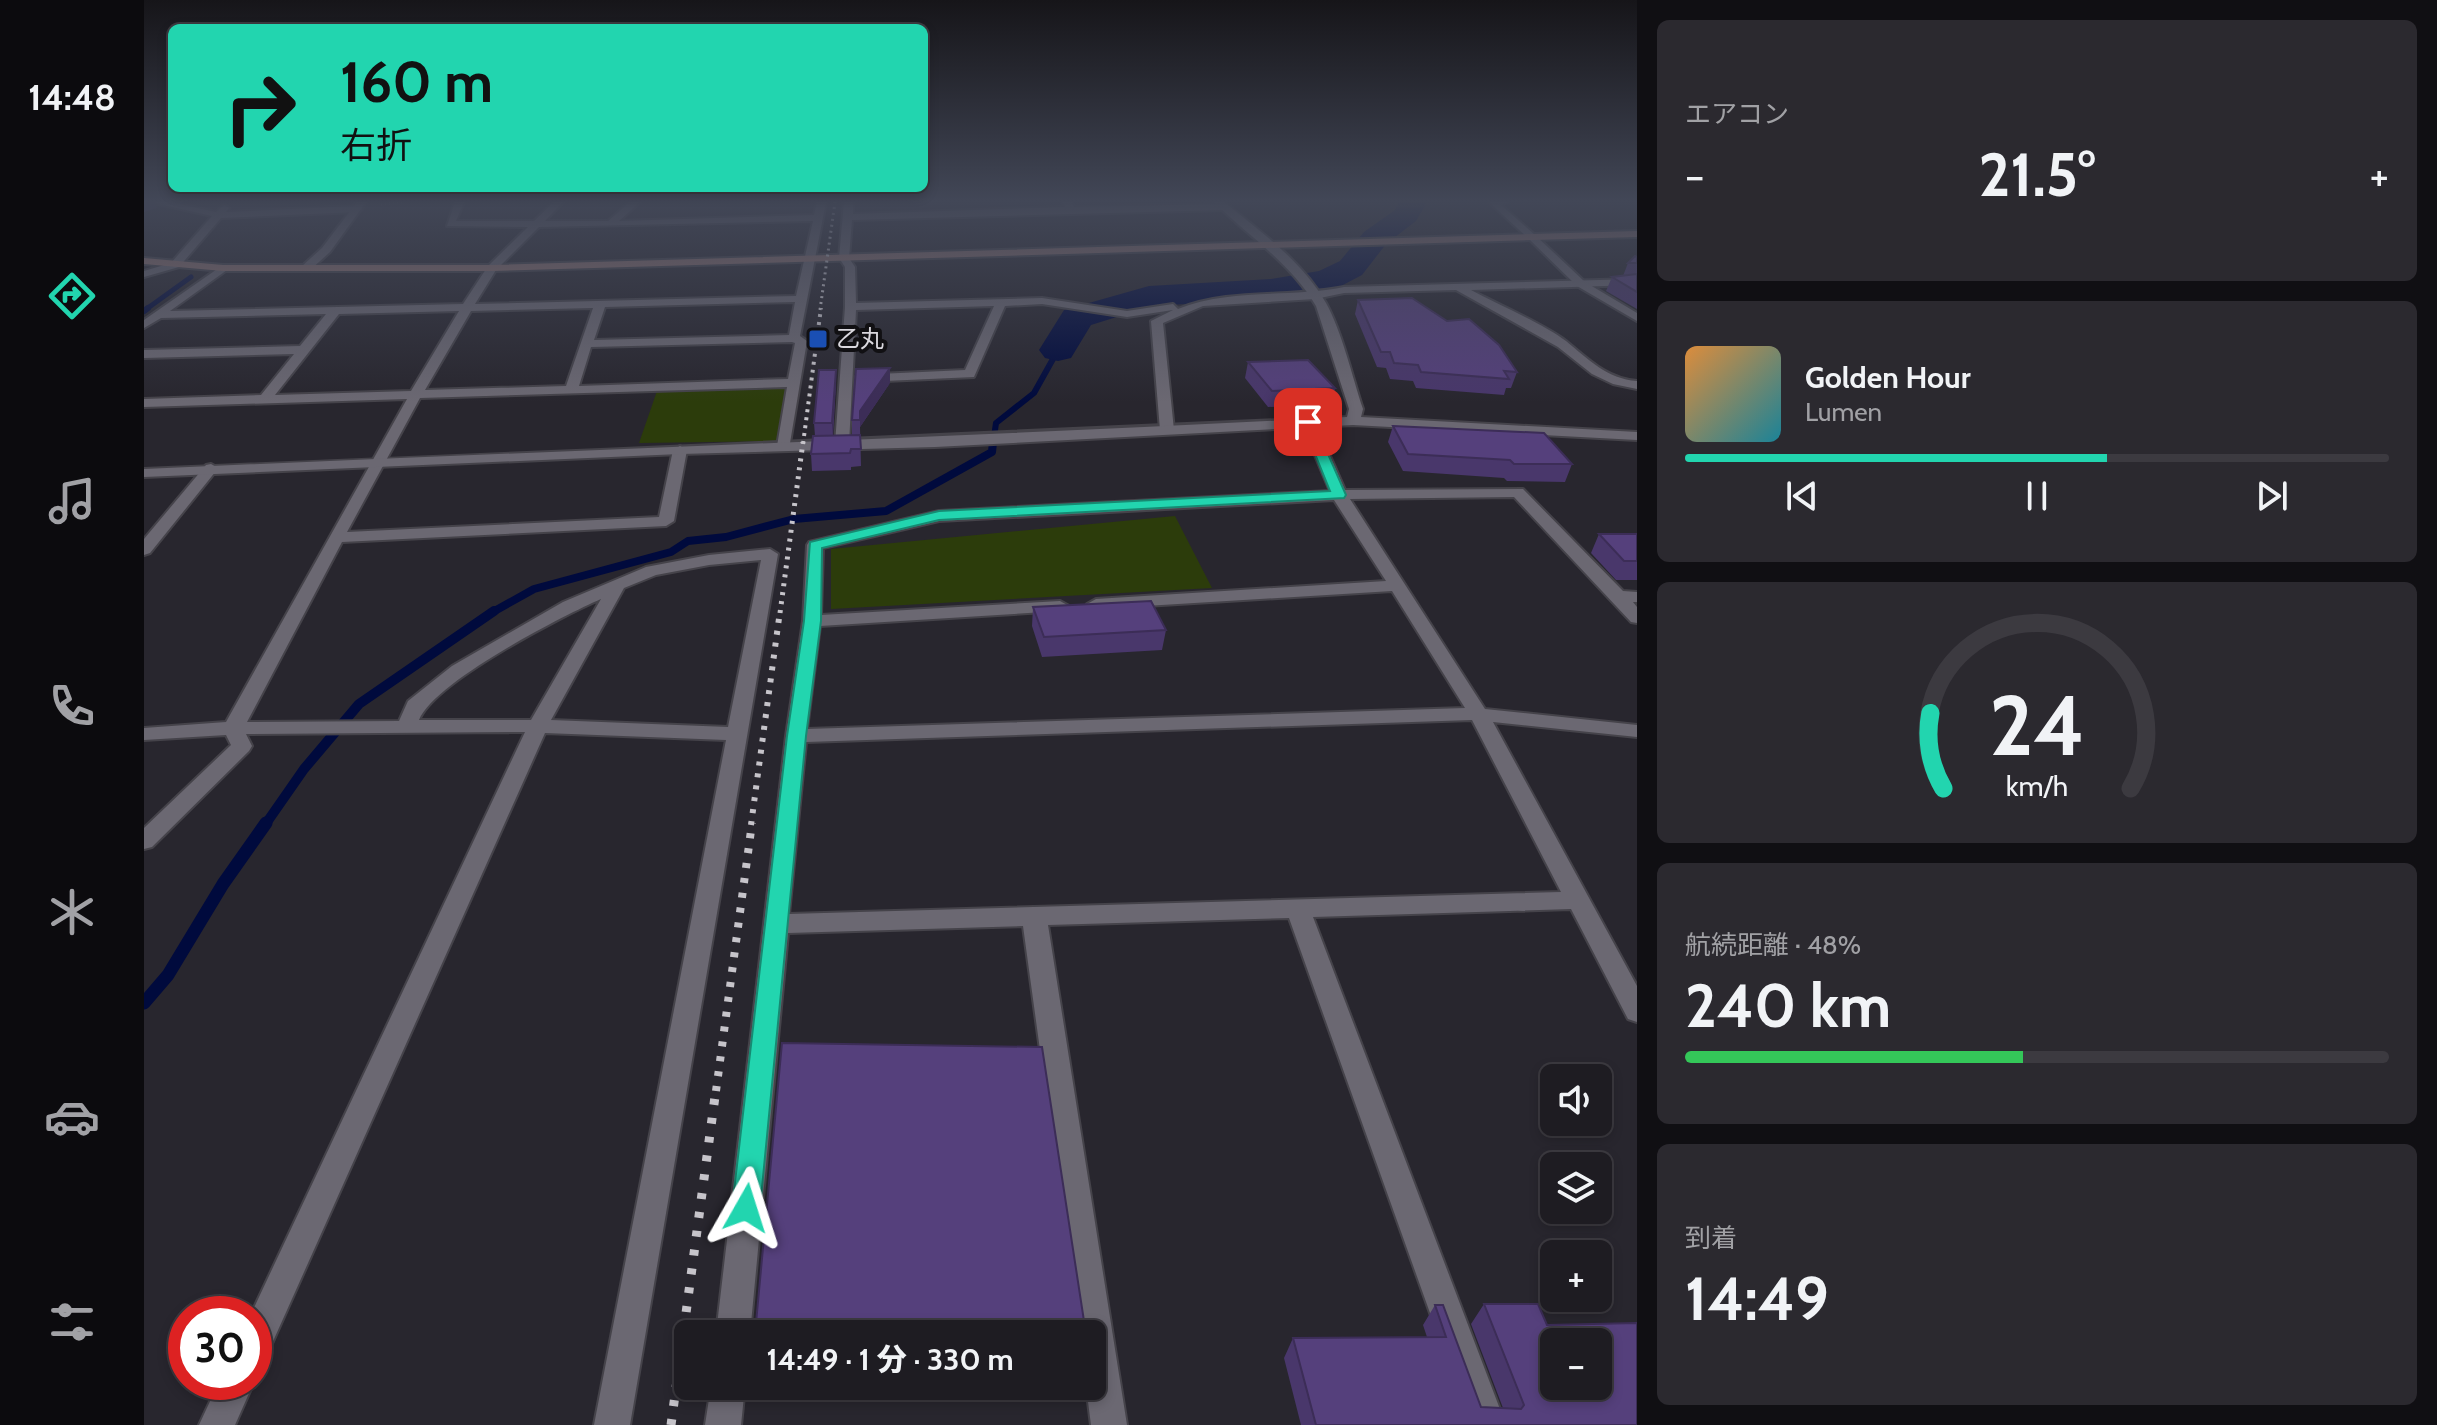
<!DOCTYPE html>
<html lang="ja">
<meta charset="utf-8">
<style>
body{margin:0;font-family:Cabin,"Noto Sans JP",sans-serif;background:#2b292f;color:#f1f3f6;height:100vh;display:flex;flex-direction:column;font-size:30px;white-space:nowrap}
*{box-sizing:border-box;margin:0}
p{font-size:26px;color:#a1a1a5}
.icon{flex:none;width:44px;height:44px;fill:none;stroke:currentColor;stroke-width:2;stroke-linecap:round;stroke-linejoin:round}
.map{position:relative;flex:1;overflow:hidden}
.details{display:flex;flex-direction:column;gap:20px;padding:20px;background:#100f13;width:800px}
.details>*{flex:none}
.guide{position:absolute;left:24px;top:24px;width:760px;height:168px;border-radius:12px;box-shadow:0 4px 12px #0003,0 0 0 2px #3c3a40;background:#22d5af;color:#111;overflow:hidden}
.controls{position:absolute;left:1396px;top:1064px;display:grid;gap:16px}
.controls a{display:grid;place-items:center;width:72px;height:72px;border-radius:12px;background:#1e1c22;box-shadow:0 4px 12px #0003,0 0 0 2px #3c3a40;font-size:40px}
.speed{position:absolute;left:24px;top:1296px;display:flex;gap:16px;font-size:40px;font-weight:700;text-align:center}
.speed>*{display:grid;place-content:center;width:104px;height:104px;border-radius:50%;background:#1e1c22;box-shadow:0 4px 12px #0003,0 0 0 2px #3c3a40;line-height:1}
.speed .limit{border:12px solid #d22;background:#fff;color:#111}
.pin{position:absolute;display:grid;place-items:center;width:68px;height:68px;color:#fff;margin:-34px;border-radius:16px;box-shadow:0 4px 12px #0006}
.me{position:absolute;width:88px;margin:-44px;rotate:6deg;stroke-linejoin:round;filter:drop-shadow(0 0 6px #0008)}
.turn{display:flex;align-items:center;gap:28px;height:168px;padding:0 40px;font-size:36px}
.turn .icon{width:104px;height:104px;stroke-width:2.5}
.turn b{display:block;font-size:56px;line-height:68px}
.big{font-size:60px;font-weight:800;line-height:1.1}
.details .tile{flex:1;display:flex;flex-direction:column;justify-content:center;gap:12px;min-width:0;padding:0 28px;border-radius:12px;background:#2b292f}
.details .dial{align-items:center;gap:0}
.dial svg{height:208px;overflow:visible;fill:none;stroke:#3c3a40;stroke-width:7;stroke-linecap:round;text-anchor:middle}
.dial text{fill:#f1f3f6;stroke:none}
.song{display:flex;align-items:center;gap:24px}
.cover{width:96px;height:96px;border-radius:12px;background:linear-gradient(135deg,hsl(30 70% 55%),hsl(190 70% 35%))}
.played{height:8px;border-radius:4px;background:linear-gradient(90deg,#22d5af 60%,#3c3a40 60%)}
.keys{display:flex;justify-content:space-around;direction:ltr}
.heat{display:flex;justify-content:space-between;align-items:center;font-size:44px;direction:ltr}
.charge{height:12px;border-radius:6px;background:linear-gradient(90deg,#34c759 48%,#3c3a40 0)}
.trip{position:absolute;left:530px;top:1320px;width:432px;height:80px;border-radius:12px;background:#1e1c22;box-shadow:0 4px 12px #0003,0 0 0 2px #3c3a40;font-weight:800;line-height:80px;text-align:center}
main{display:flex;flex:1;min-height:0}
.tabs{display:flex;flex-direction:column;width:144px;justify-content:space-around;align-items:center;background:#0c0b0e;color:#a1a1a5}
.tabs .icon{width:56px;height:56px}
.tabs .selected{color:#22d5af}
.tabs b{font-size:36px;color:#f1f3f6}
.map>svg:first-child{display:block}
.green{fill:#2c3c0b}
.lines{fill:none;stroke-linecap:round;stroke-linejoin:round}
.stream-far4{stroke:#000a3d;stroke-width:5}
.stream-far3{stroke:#000a3d;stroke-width:6}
.stream-far2{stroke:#000a3d;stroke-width:8}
.stream-far1{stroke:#000a3d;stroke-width:10}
.stream{stroke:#000a3d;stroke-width:13}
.river{fill:#000a3d;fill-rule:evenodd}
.minor-casing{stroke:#45434a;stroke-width:4}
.tertiary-casing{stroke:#45434a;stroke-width:4}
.secondary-casing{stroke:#45434a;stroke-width:4}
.path{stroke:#6c6a71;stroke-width:3;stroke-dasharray:1 3;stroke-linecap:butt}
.minor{fill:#6b6872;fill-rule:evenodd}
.tertiary{fill:#6b6872;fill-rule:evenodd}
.secondary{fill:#947572;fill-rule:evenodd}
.rail-far5{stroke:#c6c4ca;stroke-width:3;stroke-dasharray:2 4;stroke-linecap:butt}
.rail-far4{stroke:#c6c4ca;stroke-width:4;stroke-dasharray:3 5;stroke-linecap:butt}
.rail-far3{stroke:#c6c4ca;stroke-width:5;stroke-dasharray:3 6;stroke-linecap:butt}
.rail-far2{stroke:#c6c4ca;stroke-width:6;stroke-dasharray:4 8;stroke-linecap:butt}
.rail-far1{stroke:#c6c4ca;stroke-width:8;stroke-dasharray:5 10;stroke-linecap:butt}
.rail{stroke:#c6c4ca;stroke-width:9;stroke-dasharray:6 13;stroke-linecap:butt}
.wall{fill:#49376b}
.shaded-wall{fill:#3c2d57}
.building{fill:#55407c;stroke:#3c2d57;stroke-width:2;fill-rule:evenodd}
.route{fill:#22d5af;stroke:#168a72;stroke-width:2}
.transit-dot{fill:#1a4fb4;stroke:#111013;stroke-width:3}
.labels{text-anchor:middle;stroke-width:8;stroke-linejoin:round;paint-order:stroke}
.far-poi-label{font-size:24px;fill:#dad8de;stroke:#111013;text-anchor:start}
</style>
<main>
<nav class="tabs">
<b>14:48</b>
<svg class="icon selected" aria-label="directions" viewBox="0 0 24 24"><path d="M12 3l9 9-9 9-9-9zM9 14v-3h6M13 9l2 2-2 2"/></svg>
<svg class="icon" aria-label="music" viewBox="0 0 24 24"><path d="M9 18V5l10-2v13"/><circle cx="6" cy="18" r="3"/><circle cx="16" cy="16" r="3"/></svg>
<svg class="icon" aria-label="phone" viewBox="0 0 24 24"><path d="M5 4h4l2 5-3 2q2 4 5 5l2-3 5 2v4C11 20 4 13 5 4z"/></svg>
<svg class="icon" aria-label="climate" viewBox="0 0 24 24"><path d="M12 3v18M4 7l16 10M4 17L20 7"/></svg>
<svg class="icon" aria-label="car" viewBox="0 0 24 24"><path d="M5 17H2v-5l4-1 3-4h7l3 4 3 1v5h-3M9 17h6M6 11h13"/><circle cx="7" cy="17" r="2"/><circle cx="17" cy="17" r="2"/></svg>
<svg class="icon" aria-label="filters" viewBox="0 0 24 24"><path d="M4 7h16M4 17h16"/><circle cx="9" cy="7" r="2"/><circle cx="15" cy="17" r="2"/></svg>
</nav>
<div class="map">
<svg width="1493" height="1425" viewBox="0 0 1493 1425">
<rect width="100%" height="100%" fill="#28262e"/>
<path class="green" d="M642,388L633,441L495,443L513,391Z
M1031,516L1068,588L687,609V549Z"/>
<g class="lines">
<path class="stream-far4" d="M1,310L47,277"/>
<path class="stream-far3" d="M0,311L4,308
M849,444L852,423L890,393L914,350"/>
<path class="stream-far2" d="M347,613L390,589L527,552L544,541L582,537L650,519L742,511L848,452L849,442"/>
<path class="stream-far1" d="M121,825L160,769L215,704L350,611"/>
<path class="stream" d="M0,1003L24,975L79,884L122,823"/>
<path class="river" d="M1255,202H1283L1272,221L1242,244L1218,275L1195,287L1127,299L1008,306L947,325L927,358L914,361L901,358L895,350L920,310L1005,286L1127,279L1175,271L1196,261L1220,232L1251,210Z"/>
<g class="minor-casing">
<path id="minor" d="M6,202H25L72,212L80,205L85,208L82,212L213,206L218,209L213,212L77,218L35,267L0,277V271L27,263L68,216Z
M311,202H320L312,221H390L410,202H419L401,221H464L486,202H496L475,221L670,215L673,202H682L656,336L663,341L645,449L640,450L633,446L643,387L276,398L203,532L515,517L529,450L536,446L543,450L530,521L522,526L198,542L103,722L255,721L264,701L308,666L419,602L502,567L565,555L626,549L634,554L486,1425H450L582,740L401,733L122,1357L110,1362V1314H107L381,732L102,734L108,746L105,751L8,847L0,849V828L87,745L82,735L0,740V728L82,722L263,399L0,407V399L117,395L150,354L0,358V350L156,346L182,314L17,318L0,328V320L79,265L84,268L83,270L26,311L319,304L344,266L384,227L303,226ZM669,221L652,296L331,304L352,270L395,227ZM651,302L645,335L450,340L461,307ZM449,308L422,386L281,390L327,311ZM315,311L267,391L131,395L195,314ZM648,342L651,343L644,379L435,386L447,347ZM617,560L584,727L407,720L480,588L512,575L565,565ZM457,599L387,720H275C290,682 416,617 457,599Z
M700,202H709V214L921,207L919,202H928L930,207L1079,204L1084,207L1079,210L708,220L705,258L711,267L712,303L898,298L983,311L1029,304L1034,309C1085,288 1146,298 1200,287L1493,279V285L1327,290C1353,304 1400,324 1422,341C1444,359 1463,379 1493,381V389L1469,384L1448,374L1414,347L1312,290L1200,293L1171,299L1059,306L1019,323L1030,430L1023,434L1016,430L1007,321L1029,310L983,317L898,304L861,306L830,377L718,382L712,378L713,375L821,370L850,306L712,310L705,444L698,448L691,444L701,307V267L695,258Z
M1345,202H1364L1357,205L1391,235V239H1385Z
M1164,418L1171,422L1201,490L1379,489L1479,591L1493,592V602H1489L1493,607V623L1487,622L1370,497L1206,499L1341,709L1493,725V737L1349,722L1493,986V1022L1484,1019L1427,909L1169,917L1362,1425H1326L1145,918L904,925L983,1425H947L942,1386H948V1334H935L879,926L644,933L606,1334H572L642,736L659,621L663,545L665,542L795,511L1186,491L1157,422ZM1190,500L1242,581L952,599L943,604L952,609L1248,591L1321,708L663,729L676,626L916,611L925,606L916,601L677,615L679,548L795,521ZM1328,720L1417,892L645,914L662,742Z
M67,464L74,468L72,471L6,553L0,555V539L62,465Z
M110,1381V1382L91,1425H55L75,1382Z
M567,1386H601L597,1425H561Z"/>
</g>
<g class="tertiary-casing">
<path id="tertiary" d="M213,202H222L186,252L165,271H157V267L178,248Z
M1070,202H1080C1117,232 1158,261 1182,303C1198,332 1208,376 1219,409L1217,417L1493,432V440L1209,425L791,447L536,454L0,477V469C401,451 802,438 1203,417L1205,409L1172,306C1146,262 1105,237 1070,202Z
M1385,235H1391L1441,282L1493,313V321L1433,286L1385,239Z"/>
</g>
<g class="secondary-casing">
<path id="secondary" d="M1493,231V237L348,271H79L0,264V258L79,265H348Z"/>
</g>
<path class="path" d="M237,204L260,202"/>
<use href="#minor" class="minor"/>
<use href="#tertiary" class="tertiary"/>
<use href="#secondary" class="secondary"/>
<path class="rail-far5" d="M676,310L691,202"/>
<path class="rail-far4" d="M659,444L677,308"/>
<path class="rail-far3" d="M636,613L659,442"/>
<path class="rail-far2" d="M607,825L636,611"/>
<path class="rail-far1" d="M572,1091L608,823"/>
<path class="rail" d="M527,1425L572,1089"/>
</g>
<path class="wall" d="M1493,257V309L1462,291L1468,277L1479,276L1484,263Z
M1214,300L1373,372L1367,388H1362L1360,395L1272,388L1269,381L1246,379L1242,368L1233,367L1211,314Z
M1104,362L1191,388L1187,405L1124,407L1101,378Z
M692,370V384L689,436L708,435V420L746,383L716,427L717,466L707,467V470L668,471L667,454L671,436L670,423Z
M1249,426L1428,464L1421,482L1363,481L1360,478L1259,471L1244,442Z
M1455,534H1493V580H1472L1447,553Z
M889,607L1022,630L1018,650L898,657L888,626Z
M1340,1304L1403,1325L1493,1425H1157L1140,1358L1149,1338L1283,1337L1279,1325L1291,1305L1337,1407L1359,1408L1327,1324Z
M614,1386H938L936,1394L615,1395Z"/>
<path class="shaded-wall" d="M0,202H11L13,208L0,212Z
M746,368V383L716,427V411Z
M692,370V384L688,438V423Z"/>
<path class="building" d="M1491,256L1493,257V263H1484Z
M1493,274V292L1468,277Z
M1268,298L1303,321L1325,319L1355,345L1373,372L1360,371L1365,379L1277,372L1274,365L1250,363L1246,352H1237L1214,300Z
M1164,360L1191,388L1128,391L1104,362Z
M746,368L716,411V420H708L712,369Z
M675,370H692L688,423H670Z
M1249,426L1400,433L1428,464H1370L1366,460L1264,454Z
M716,435L717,449H707L706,453L667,454L669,436Z
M1455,534H1493V561H1480Z
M1007,601L1022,630L900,637L889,607Z
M638,1043L898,1047L942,1334H611Z
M1340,1304H1394L1403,1325L1493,1323V1425H1172L1149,1338L1302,1337L1291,1305H1299L1337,1407L1377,1409L1380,1405ZM1410,1342H1454V1386H1410Z"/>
<linearGradient id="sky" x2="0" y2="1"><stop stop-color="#161519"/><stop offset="0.5" stop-color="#424757"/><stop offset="1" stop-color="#424757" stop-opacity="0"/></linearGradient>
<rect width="1493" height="402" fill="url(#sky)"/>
<path class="route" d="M1164,419L1170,422L1202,495L1200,498L795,520L678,548L677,621L662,736L616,1208L612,1217L602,1221L593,1217L588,1208L643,736L660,621L666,542L795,511L1186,491L1158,422Z"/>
<rect class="transit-dot" x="664" y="329" width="20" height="20" rx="4"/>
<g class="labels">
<g class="far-poi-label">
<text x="692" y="347">乙丸</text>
</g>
</g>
</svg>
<div class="controls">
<a><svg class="icon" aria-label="sound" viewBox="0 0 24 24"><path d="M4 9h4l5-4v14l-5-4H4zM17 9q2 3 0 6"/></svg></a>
<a><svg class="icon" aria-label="layers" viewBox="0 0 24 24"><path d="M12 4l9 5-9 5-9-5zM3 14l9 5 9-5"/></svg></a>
<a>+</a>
<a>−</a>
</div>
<div class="speed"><div class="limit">30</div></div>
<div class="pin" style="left:1164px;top:422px;background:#d93025"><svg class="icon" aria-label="arrive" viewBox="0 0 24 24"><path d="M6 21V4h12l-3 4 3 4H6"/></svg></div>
<svg class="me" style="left:602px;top:1208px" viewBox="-20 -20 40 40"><path d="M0-17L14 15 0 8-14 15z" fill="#22d5af" stroke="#fff" stroke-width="4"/></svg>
<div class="trip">14:49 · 1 分 · 330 m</div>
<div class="guide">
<div class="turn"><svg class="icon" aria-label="right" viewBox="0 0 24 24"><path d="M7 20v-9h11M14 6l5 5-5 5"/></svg><div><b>160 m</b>右折</div></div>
</div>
</div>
<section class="details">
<div class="tile"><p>エアコン</p>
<div class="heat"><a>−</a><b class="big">21.5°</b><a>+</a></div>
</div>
<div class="tile">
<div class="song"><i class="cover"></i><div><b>Golden Hour</b><p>Lumen</p></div></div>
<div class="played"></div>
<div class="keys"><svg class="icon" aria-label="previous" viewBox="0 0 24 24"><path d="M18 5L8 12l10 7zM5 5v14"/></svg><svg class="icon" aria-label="pause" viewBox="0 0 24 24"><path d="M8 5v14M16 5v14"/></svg><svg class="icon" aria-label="next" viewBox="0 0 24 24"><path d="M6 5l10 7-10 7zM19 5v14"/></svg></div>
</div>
<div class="tile dial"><svg viewBox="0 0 100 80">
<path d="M14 69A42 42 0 1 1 86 69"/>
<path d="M14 69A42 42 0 0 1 9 40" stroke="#22d5af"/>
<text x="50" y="56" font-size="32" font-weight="700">24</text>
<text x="50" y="72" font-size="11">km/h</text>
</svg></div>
<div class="tile"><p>航続距離 · 48%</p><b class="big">240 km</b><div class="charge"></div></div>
<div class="tile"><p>到着</p><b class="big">14:49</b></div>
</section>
</main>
